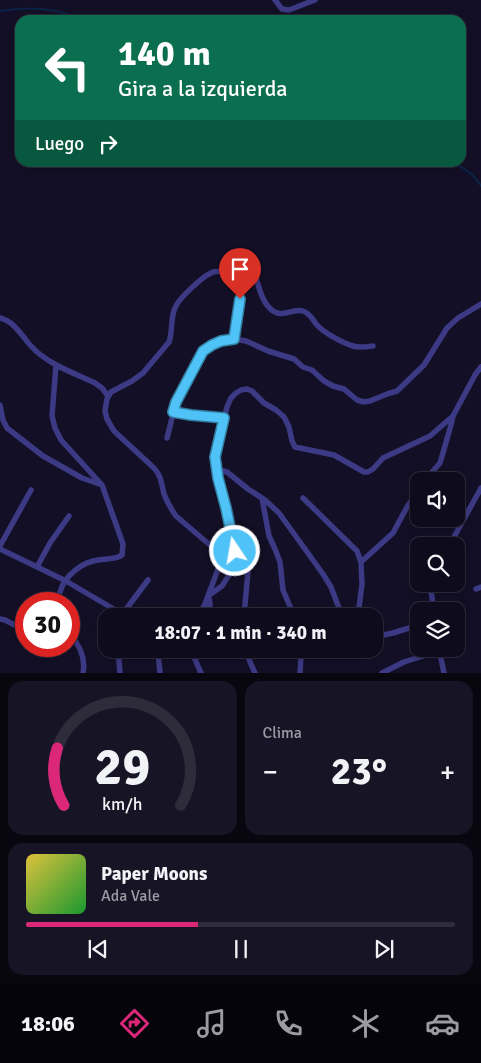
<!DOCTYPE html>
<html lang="es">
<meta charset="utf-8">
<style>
body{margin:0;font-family:Signika,sans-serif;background:#171425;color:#f1f3f6;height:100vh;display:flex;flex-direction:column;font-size:19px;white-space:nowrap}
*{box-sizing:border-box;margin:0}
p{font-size:16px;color:#9b9ba3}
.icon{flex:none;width:28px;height:28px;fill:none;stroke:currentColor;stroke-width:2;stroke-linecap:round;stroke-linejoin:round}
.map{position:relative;height:673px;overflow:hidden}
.drawer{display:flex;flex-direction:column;gap:8px;padding:8px;background:#08060f;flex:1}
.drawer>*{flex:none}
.banner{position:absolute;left:15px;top:15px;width:451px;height:152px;border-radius:15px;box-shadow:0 2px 12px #0003,0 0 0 1px #2e2b3b;background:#0b6e4f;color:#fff;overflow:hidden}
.buttons{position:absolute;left:410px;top:472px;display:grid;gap:10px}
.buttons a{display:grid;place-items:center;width:55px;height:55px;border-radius:10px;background:#0e0b1c;box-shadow:0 2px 12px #0003,0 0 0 1px #2e2b3b;font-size:25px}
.speed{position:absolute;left:15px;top:592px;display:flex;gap:10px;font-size:25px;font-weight:700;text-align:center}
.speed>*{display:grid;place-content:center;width:65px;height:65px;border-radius:50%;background:#0e0b1c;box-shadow:0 2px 12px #0003,0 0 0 1px #2e2b3b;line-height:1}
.speed .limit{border:8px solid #d22;background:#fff;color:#111}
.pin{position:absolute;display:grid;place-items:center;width:42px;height:42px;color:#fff;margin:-51px -21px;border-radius:50% 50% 50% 0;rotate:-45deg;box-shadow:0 0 5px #0007}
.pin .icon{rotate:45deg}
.me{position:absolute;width:55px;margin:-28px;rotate:348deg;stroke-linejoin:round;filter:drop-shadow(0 0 4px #0008)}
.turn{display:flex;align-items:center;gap:18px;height:105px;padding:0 20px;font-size:22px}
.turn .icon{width:65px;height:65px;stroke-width:2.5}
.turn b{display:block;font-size:35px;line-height:42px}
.then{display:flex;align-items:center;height:48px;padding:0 20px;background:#0003;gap:10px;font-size:19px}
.big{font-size:38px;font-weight:700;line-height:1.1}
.drawer .tile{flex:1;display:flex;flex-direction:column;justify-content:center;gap:8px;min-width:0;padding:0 18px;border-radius:15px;background:#171425}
.drawer .dial{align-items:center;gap:0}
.dial svg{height:130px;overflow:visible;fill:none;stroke:#2e2b3b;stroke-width:7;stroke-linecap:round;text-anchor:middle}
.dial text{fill:#f1f3f6;stroke:none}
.song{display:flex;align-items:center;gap:15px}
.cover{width:60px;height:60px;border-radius:8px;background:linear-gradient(135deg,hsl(50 70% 55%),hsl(130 70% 35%))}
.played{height:5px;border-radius:2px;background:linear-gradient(90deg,#db2777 40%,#2e2b3b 40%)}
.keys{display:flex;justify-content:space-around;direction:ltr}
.heat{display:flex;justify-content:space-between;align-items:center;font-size:28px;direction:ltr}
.drawer .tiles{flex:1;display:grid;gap:8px;grid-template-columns:1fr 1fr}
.tile:last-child{grid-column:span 2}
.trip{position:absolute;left:98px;top:608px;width:285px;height:50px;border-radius:15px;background:#0e0b1c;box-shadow:0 2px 12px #0003,0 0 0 1px #2e2b3b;font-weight:700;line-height:50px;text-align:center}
.dock{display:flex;height:80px;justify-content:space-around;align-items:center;background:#06040b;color:#9b9ba3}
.dock .icon{width:35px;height:35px}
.dock .selected{color:#db2777}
.dock b{font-size:22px;color:#f1f3f6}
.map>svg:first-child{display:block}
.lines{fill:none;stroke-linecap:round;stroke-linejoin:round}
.stream{stroke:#0c2248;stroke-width:2}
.minor{stroke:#3d3a85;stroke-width:5.5}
.route-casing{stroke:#337fa1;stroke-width:12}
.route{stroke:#4fc3f7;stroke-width:9}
</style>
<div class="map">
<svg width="481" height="673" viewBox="0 0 481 673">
<rect width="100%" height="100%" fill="#130f26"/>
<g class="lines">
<path class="stream" d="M0,11C29,6 58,8 85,20
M159,20L182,19L196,20
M447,162C464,167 472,172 481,186"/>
<path class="minor" d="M275,0L282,9L289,10L315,0
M0,318C14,321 22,336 31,346C47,364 74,373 95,383L102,388L108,396
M234,339L240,299
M56,365L52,416L55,428L61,440L102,485L123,544L122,555C115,560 107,558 98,560C82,562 64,576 60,592C58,596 58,600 57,604
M0,405L3,420L7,428L43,456L82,478L102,485
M173,412L191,415L224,418
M167,438L176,402L203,351L211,345L221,341L234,339L246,341L268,351L294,359L303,367L312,370L324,381L333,386L344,389L357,400L364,402L370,401L387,394L397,391L424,365L447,328L458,318L481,304
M217,469L227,472L248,489L265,500L279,513L323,574L331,587L342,616
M424,481L440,463L451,425L453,416L475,375L481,367
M262,498L269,536L275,549L280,562L283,590L294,616
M303,498L357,551L361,562L362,584L358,616
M0,546L31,490
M234,546L244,552L249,560L244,616
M449,546L481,488
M0,549L66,581L122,614L128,616
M361,562L393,533L407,507L419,489
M37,567L50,543L69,516
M433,584L431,591L434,611
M476,589L481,587
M208,596L222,586L229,575L235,563V551L226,508L218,477L215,457L227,407L231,398L236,393L241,390L247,389L252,391L264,403L276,410L284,417L289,427L292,441L295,447L334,455L364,472H368L373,469L383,458L430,436L453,416
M121,616L148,580
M191,616L201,612L205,604L221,561L220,555L217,551L176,516C171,509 167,502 164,494C161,483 162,477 154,468L114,431L107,419L105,411L107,399L111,392L132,381L143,373L169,342C173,331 170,319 175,308C178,299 202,277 211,273C214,271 218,272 222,271C233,267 237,257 250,263C259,278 258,300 273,311C283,318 294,308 303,311C311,314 312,319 317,325C324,333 343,343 353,346C360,348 366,347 373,346
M203,616C210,609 212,605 208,596
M0,619L5,620L26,631
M69,633C79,644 86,658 83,673
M374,637L393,633L419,625
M118,649L120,673
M158,649V653L160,673
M192,649L194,657L201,673
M246,649L250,662L255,673
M300,649L301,656L300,673
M439,649L444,673
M382,673L404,662L439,651"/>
</g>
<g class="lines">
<g class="route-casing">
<path id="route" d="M235,551L226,508L218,478L215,457L224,418L191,415L173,412L176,402L203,351L212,345L221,341L234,339L240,299"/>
</g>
<use href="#route" class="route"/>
</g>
</svg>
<div class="buttons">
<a><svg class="icon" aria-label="sound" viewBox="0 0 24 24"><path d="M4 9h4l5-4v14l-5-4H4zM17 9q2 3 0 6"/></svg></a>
<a><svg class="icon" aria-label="search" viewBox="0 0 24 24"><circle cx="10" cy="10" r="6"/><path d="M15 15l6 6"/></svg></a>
<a><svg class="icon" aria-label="layers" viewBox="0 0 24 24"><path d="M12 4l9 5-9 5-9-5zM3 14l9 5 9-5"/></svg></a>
</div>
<div class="speed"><div class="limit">30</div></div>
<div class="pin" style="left:240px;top:299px;background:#d93025"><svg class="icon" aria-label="arrive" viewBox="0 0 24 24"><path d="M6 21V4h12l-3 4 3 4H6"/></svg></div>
<svg class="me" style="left:235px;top:551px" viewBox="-20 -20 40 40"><circle r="17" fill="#4fc3f7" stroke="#fff" stroke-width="3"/><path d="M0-11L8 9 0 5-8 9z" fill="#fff"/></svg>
<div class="trip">18:07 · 1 min · 340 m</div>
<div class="banner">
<div class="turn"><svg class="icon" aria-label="left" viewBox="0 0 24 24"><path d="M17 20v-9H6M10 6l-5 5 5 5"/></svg><div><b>140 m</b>Gira a la izquierda</div></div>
<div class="then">Luego<svg class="icon" aria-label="right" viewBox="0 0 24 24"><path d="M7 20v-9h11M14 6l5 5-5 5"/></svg></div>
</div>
</div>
<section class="drawer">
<div class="tiles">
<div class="tile dial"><svg viewBox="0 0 100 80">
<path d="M14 69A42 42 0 1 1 86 69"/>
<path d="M14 69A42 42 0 0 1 10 34" stroke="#db2777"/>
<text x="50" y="56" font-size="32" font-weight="700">29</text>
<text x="50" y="72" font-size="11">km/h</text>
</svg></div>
<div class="tile"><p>Clima</p>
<div class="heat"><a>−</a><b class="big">23°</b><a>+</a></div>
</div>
<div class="tile">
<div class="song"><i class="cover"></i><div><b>Paper Moons</b><p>Ada Vale</p></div></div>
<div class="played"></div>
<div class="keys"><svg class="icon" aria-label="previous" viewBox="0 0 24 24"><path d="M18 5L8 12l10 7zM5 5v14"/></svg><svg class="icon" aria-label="pause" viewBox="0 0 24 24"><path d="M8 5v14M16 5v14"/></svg><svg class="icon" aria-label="next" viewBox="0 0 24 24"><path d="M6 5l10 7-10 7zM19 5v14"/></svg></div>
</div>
</div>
</section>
<nav class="dock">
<b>18:06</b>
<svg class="icon selected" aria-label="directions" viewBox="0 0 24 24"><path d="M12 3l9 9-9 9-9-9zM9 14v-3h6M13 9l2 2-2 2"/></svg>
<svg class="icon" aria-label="music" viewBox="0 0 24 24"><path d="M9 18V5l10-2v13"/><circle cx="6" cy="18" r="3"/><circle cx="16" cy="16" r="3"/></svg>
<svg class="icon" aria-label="phone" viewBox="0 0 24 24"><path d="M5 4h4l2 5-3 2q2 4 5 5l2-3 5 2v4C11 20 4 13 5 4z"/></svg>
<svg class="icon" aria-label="climate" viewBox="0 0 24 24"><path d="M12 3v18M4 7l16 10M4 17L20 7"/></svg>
<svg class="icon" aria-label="car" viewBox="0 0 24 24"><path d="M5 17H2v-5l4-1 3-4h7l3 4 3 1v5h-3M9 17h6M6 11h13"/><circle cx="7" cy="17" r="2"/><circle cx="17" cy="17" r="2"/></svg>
</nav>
